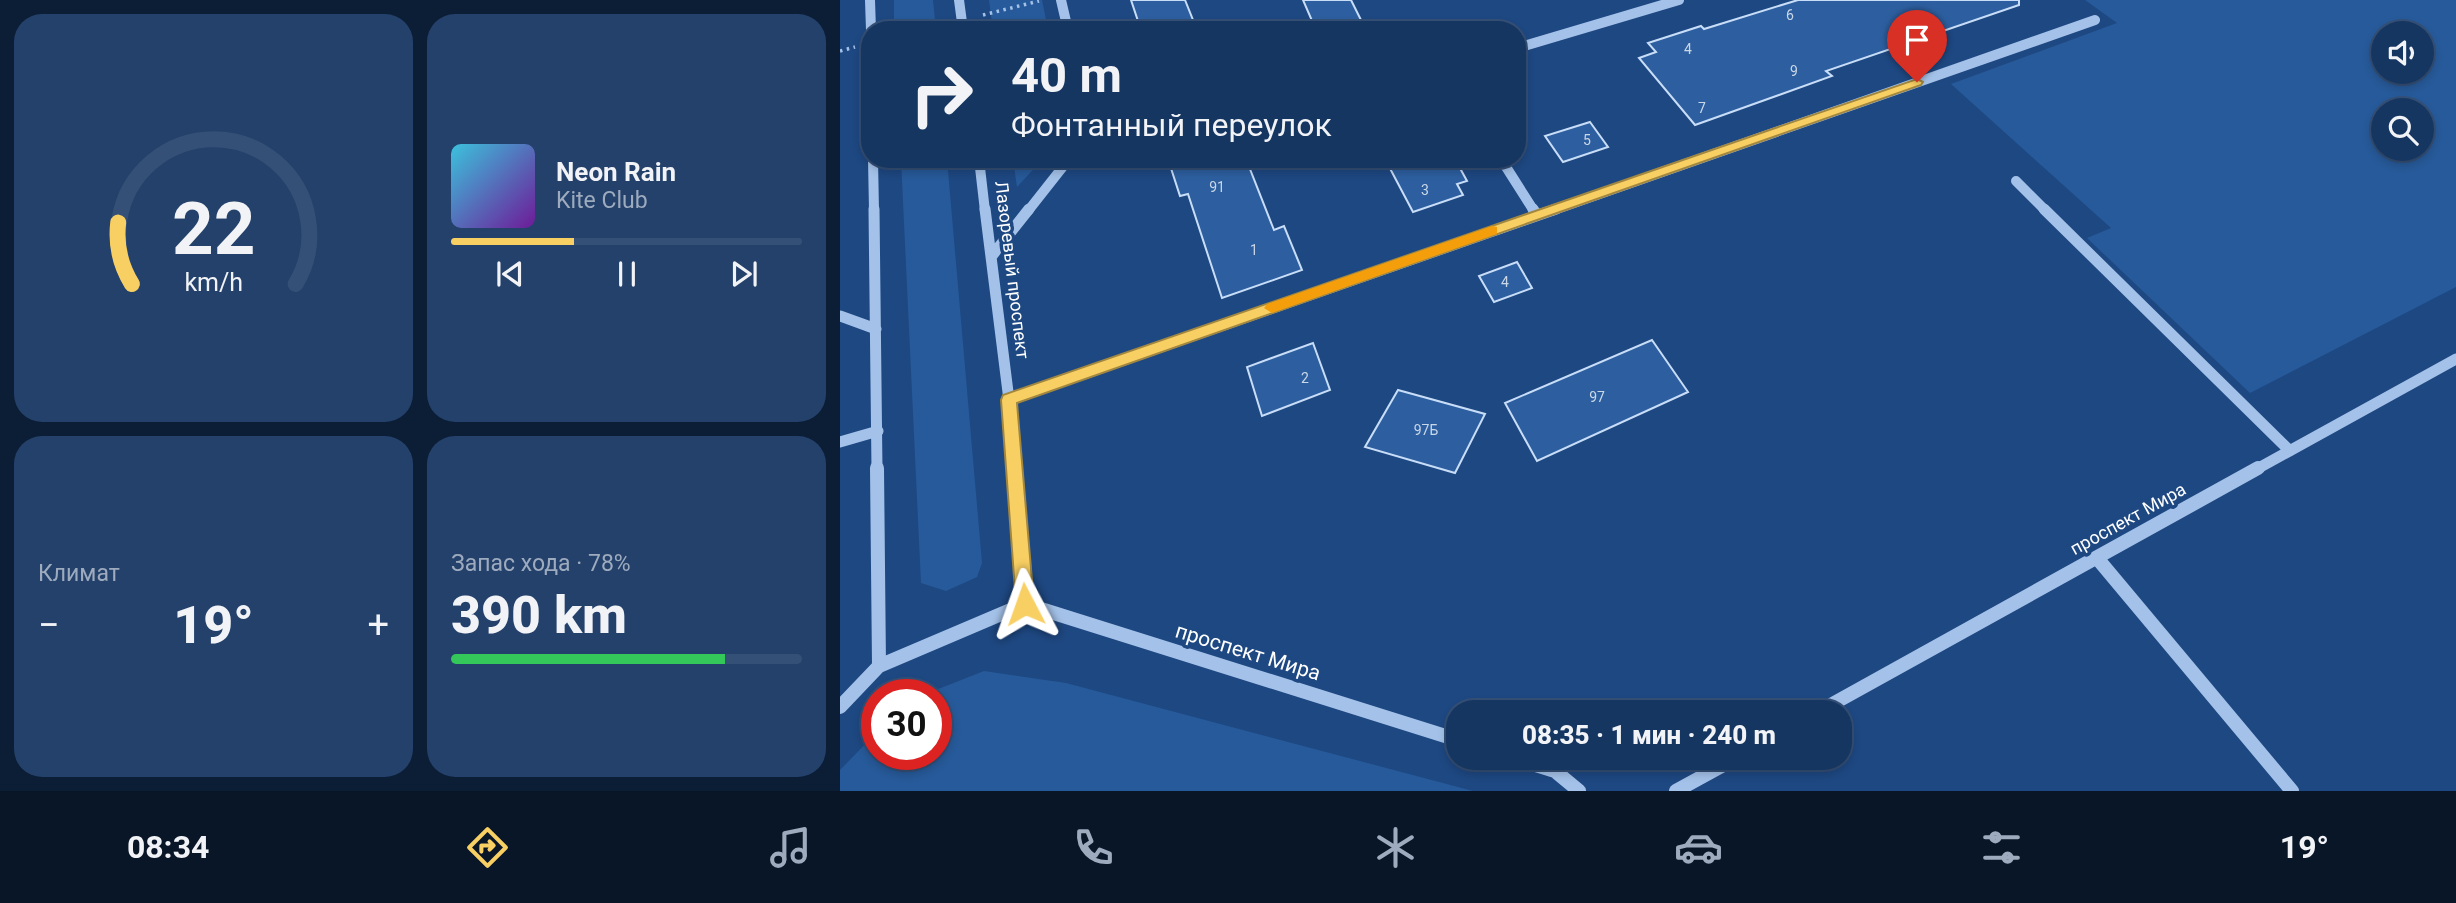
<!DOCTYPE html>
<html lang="ru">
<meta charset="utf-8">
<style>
body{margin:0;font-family:Roboto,sans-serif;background:#23416b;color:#f1f3f6;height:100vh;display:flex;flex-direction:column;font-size:26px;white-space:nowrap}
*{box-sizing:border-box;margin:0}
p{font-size:23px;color:#9eabbe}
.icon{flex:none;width:38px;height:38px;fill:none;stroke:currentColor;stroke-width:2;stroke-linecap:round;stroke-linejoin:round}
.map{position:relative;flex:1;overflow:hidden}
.drawer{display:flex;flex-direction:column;gap:14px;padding:14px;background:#0c1e36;width:840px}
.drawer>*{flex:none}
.banner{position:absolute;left:21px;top:21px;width:665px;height:147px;border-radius:28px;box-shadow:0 4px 10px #0003,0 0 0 2px #355077;background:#163662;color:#f1f3f6;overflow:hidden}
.buttons{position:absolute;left:1531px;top:21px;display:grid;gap:14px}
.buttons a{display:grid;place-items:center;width:63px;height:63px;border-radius:50%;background:#163662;box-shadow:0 4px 10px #0003,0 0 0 2px #355077;font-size:35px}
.speed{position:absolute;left:21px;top:679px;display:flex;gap:14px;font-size:35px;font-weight:700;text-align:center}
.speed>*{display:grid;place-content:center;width:91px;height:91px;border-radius:50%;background:#163662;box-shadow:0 4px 10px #0003,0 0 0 2px #355077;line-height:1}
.speed .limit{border:10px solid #d22;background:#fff;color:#111}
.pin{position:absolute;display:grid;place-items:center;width:60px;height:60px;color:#fff;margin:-72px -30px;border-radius:50% 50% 50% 0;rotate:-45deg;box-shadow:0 0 7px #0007}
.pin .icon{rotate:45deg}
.me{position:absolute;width:77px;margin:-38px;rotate:356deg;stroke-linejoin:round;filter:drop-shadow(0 0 5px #0008)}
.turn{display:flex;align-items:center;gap:24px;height:147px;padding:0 35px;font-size:32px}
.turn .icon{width:91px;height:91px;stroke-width:2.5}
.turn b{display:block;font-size:49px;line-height:60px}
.big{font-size:52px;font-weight:800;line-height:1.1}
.drawer .widget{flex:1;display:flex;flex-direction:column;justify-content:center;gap:10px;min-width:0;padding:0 24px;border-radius:28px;background:#23416b}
.drawer .dial{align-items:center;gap:0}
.dial svg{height:182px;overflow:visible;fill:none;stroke:#355077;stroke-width:7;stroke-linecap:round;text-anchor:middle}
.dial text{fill:#f1f3f6;stroke:none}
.song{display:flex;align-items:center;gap:21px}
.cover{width:84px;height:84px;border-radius:10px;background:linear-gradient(135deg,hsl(190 70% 55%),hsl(280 70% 35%))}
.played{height:7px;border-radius:4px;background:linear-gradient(90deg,#f8cf63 35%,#355077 35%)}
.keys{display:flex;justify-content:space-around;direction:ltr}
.heat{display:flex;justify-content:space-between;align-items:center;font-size:38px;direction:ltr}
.charge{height:10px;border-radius:5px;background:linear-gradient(90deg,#34c759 78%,#355077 0)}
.drawer .tiles{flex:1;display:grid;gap:14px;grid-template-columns:repeat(2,1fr)}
.trip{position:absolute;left:606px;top:700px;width:406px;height:70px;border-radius:28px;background:#163662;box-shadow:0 4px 10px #0003,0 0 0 2px #355077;font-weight:800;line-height:70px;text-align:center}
.menu{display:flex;height:112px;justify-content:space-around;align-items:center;background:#091627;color:#9eabbe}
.menu .icon{width:49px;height:49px}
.menu .current{color:#f8cf63}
.menu b{font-size:32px;color:#f1f3f6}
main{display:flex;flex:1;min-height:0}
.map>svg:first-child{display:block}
.green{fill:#275a9a;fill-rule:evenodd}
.building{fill:#2d5fa0;stroke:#c8ddf7;stroke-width:2}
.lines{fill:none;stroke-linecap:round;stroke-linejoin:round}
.path{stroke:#a4c2e9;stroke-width:3.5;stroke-dasharray:2.5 4.5;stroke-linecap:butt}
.minor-far2{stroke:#a4c2e9;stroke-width:10}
.minor-far1{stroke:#a4c2e9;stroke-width:11}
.minor{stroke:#a4c2e9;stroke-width:14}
.route{fill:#f8cf63;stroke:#a18740;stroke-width:2}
.slow{fill:#f59e0b}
.labels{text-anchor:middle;stroke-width:7;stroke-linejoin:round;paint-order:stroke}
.number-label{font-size:14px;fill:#cad7e7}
.street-label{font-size:18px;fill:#fff;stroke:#1e4882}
.near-street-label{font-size:21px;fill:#fff;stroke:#1e4882}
</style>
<main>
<section class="drawer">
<div class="tiles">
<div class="widget dial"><svg viewBox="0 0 100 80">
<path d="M14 69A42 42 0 1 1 86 69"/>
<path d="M14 69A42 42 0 0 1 8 42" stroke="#f8cf63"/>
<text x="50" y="56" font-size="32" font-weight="700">22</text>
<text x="50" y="72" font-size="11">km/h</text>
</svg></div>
<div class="widget">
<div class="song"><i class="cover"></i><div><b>Neon Rain</b><p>Kite Club</p></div></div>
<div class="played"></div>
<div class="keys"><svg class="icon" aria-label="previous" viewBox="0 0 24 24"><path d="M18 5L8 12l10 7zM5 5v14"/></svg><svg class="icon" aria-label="pause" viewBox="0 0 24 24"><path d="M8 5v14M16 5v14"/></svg><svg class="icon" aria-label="next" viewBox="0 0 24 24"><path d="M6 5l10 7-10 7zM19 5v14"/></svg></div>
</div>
<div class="widget"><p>Климат</p>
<div class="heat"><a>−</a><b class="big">19°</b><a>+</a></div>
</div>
<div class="widget"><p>Запас хода · 78%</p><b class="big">390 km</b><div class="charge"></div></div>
</div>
</section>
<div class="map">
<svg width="1616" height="791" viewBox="0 0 1616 791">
<rect width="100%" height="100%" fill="#1e4882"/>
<path class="green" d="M93,0L96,30H54V0Z
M149,0H202L208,30H153Z
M1245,0H1616V287L1410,393L1247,238L1271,228L1111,84L1277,23ZM1544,33H1582V72H1544ZM1582,110V149H1544V110Z
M61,159H107L142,563L137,577L106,591L81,583Z
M173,159H203L177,187Z
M144,671L226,683L633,791H0V770L37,732V754H96V695H83Z"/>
<path class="building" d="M291,0H345L357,30H301Z
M463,0H511L526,30H476Z
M958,0H1179V5L986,71L992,76L855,125L799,58L816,52L808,43L861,26L864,29Z
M750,122L768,147L723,162L705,136Z
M328,159H406L434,230L444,226L462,270L382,298L348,194L340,196Z
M545,159H615L627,181L617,184L623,195L573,212Z
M677,262L692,288L654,302L639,276Z
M812,340L848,392L697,461L665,403Z
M473,343L490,390L422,416L407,367Z
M558,390L645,414L615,473L525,447Z"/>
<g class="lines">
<path class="path" d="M143,15L199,1
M83,30L100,25
M0,51L15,47"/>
<path class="minor-far2" d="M30,0L31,30
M119,0L123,30
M221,0L228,30
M677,48L839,0
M33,159L34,211
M139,159L145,211
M661,159L694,211
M1176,181L1206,211
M188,211L229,159
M711,211L1255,20"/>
<path class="minor-far1" d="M34,209L37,470
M145,209L169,400L175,470
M693,209L697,215
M1204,209L1450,451
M151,257L189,209
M0,316L36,329
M169,400L716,209
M0,442L38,431
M1415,470L1616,359"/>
<path class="minor" d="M37,468L39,666
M174,468L185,604
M1257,558L1452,791
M185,604L618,740
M0,707L39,666L185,604
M978,712L1418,468
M673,758L715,771L739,791
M836,791L896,758"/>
</g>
<path class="route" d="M1077,79L1083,82L1081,85L177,403L194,604L191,610L185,613L178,610L176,604L161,400L163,395Z"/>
<path class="slow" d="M652,226L657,227V234L432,313L424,308L427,304Z"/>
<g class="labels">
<g class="number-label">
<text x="950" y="20">6</text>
<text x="848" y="54">4</text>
<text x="954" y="76">9</text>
<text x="862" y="113">7</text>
<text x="747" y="145">5</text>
<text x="377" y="192">91</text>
<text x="585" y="195">3</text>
<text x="414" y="255">1</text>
<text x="665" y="287">4</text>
<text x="465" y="383">2</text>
<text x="757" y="402">97</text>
<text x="586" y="435">97Б</text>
</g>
<g class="street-label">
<text transform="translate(172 270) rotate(83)" y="6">Лазоревый проспект</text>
<text transform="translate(1288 519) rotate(-29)" y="6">проспект Мира</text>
</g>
<g class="near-street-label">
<text transform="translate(408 652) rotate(17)" y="7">проспект Мира</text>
</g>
</g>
</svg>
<div class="buttons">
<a><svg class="icon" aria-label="sound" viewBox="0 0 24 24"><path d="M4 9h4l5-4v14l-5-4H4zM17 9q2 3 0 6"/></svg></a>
<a><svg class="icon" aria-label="search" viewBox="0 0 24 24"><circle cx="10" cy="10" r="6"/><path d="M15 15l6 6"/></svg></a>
</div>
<div class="speed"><div class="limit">30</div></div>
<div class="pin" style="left:1077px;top:82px;background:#d93025"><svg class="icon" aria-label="arrive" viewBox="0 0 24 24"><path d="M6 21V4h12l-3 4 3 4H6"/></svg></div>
<svg class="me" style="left:185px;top:604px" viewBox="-20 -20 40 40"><path d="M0-17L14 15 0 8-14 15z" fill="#f8cf63" stroke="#fff" stroke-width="4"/></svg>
<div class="trip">08:35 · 1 мин · 240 m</div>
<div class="banner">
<div class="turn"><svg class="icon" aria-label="right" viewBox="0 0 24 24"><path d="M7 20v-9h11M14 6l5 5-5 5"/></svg><div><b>40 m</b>Фонтанный переулок</div></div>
</div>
</div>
</main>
<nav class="menu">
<b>08:34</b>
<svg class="icon current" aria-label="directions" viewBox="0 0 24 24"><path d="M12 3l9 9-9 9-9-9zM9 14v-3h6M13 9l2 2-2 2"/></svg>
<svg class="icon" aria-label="music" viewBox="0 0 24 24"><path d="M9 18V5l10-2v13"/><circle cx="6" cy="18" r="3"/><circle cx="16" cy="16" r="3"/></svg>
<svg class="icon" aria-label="phone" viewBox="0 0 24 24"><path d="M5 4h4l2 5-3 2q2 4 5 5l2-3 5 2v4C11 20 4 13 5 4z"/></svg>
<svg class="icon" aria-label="climate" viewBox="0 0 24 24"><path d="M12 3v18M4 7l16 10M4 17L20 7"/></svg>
<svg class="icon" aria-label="car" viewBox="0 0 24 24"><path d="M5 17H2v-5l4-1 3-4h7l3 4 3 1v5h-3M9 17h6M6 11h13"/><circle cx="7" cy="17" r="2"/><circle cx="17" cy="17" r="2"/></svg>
<svg class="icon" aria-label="filters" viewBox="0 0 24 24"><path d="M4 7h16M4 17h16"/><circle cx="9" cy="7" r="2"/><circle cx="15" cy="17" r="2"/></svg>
<b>19°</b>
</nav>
